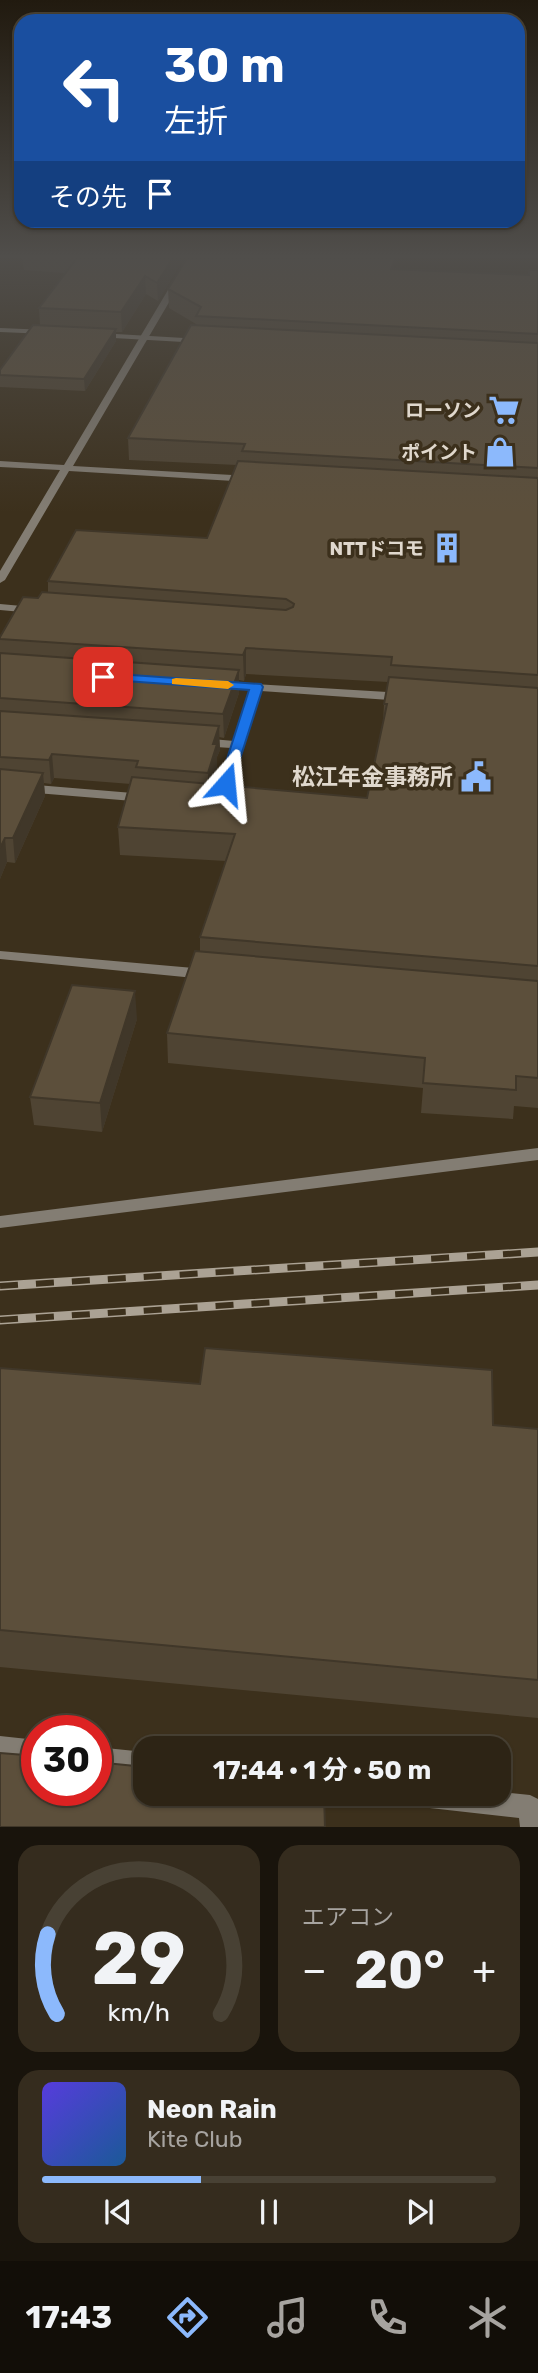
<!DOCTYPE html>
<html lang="ja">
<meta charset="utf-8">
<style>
body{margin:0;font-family:Rubik,"Noto Sans JP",sans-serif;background:#352c1e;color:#f1f3f6;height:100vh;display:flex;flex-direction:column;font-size:26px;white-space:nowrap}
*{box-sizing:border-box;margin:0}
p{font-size:23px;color:#a7a4a0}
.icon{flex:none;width:38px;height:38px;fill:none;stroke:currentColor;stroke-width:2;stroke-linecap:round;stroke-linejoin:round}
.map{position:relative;height:1827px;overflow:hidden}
.sheet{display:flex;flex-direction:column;gap:18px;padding:18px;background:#19140c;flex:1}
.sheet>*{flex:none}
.top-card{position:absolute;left:14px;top:14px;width:511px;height:214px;border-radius:21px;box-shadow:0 2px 5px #0004,0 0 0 2px #484134;background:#1a4fa0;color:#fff;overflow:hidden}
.speed{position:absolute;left:21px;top:1715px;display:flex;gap:14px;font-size:35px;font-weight:700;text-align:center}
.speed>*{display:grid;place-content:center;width:91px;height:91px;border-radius:50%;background:#2d2415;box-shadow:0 2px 5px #0004,0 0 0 2px #484134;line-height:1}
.speed .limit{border:10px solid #d22;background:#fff;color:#111}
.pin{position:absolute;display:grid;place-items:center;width:60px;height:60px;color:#fff;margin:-30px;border-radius:14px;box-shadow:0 4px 10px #0006}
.me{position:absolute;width:77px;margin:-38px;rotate:18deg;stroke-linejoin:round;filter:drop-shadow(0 0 5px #0008)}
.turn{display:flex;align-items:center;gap:24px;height:147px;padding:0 35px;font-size:32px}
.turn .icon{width:91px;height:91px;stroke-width:2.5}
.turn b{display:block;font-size:49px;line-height:60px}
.then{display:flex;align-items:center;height:66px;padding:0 35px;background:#0003;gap:14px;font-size:26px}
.big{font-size:52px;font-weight:700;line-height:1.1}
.sheet .tile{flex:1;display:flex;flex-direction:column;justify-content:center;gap:10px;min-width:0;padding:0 24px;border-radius:21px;background:#352c1e}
.sheet .dial{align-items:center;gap:0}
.dial svg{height:182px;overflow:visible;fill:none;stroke:#484134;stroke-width:7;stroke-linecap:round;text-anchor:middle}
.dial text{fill:#f1f3f6;stroke:none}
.song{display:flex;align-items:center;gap:21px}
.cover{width:84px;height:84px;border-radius:10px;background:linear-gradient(135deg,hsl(250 70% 55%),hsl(210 70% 35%))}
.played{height:7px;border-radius:4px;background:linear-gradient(90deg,#8cb9fc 35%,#484134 35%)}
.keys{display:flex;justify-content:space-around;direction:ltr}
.heat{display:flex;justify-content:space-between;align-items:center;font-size:38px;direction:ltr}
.sheet .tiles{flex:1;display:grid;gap:18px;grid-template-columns:1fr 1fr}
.tile:last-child{grid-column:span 2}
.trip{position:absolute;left:133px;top:1736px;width:378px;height:70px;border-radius:21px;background:#2d2415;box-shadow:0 2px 5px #0004,0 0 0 2px #484134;font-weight:700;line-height:70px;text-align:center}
.tabs{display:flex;height:112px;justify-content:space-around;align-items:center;background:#120e08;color:#a7a4a0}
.tabs .icon{width:49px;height:49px}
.tabs .active{color:#8cb9fc}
.tabs b{font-size:32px;color:#f1f3f6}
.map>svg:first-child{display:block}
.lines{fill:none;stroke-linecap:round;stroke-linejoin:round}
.minor{fill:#837d73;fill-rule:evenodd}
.tertiary{fill:#837d73;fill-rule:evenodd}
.rail-casing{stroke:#aba294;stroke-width:9}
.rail{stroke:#3c301c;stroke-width:6;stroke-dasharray:18;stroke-linecap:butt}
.wall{fill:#4f4433;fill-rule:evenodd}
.shaded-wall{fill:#403729}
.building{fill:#5c4f3b;stroke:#403729;stroke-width:2}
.route{fill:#1a73e8;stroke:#114b97;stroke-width:2}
.slow{fill:#f59e0b}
.labels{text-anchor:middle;stroke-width:7;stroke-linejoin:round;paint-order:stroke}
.far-poi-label{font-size:19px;font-weight:bold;fill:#e0d8cd;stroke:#3c301c;text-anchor:end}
.poi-label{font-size:23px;font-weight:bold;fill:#e0d8cd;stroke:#3c301c;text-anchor:end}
</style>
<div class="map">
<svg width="538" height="1827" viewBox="0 0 538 1827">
<rect width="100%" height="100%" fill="#3c301c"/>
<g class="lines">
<path class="minor" d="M187,258H195L73,466L250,476L255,479L250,482L69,471L5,580L0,583V571L60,470L0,467V461L64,465Z
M0,604L33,607L38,610L33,613L0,610Z
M221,682L404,693L410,697L404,701L261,691L226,802L220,806L214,802L231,748L201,746L195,742L201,738L234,741L250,690L217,687L215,685Z
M0,782L145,794L151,798L145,802L0,790Z
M0,951L205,969L212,974L205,979L0,959Z
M538,1148V1160L0,1228V1216Z
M0,1736L37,1740V1762L0,1758Z
M96,1747L145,1752V1774L96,1769Z
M499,1792L530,1795L538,1799V1827H520L519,1818L412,1806L404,1802L400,1794H499Z"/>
<path class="tertiary" d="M0,328L47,330L51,332L47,334L0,332Z
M99,333L201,339L205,341L201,343L96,337V333Z"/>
<g class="rail-casing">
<path id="rail" d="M0,1286L538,1252
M0,1320L538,1285"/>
</g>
<use href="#rail" class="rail"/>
</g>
<path class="wall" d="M22,258H184L158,301L146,294L122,332H116V341L85,391L0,387V370L40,325L39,308L65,273L24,270Z
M394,269L528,275L529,270H538V1108L514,1106L513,1119L421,1113L423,1088L168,1063L167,1033L200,951V937L226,861L120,855L118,827L131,784L54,778L51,784L44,783L45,796L15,863L7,862L0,879V637L38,598L48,592V581L207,538L237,465L129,460L128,438L196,325V324L169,308L168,289ZM246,674L388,682L384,704L383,723L367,798L212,784L217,768V757L220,750L219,737L224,738L239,693V680L244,681Z
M137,1019L102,1132L34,1125L30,1097Z
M0,1368L493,1425L538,1429V1718L0,1667Z"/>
<path class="shaded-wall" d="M173,258H184L158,301L157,283Z
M145,276L146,294L122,332L121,312Z
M116,329V341L85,391L84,379Z
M246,648V674L244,681L243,655Z
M239,670V693L224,738L223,714Z
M219,726L220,750L217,757V768L208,797V773L213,744Z
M52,754L54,778L51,784L49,760Z
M43,773L45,796L15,863L13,838Z
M5,838L7,862L0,879V848Z
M135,991L137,1019L102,1132L100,1103Z"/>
<path class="building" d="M77,258H173L157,283L145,276L121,312L39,308Z
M187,258H395L391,269L529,275V270H538V334L196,316L201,307L168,289Z
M33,325L116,329L84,379L0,375V370Z
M191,325L538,343V468L242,451L245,444L128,438Z
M238,461L538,478V675L391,665L392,657L246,648L243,655L0,639V637L23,597L38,598L42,592L286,610L293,607L294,604L286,599L48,581L76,530L207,538Z
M0,653L239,670L223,714L0,698Z
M389,677L538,688V966L200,937L235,834L118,827L132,777L367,798L387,704H384Z
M0,711L219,726L213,744H217L208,773L136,767L138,761L52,754L49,760L0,757Z
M0,769L43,773L13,838H5L0,848Z
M195,951L538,981V1078L516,1076V1090L423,1083L425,1058L167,1033Z
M72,985L135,991L100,1103L30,1097Z
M205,1348L492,1370L493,1425L538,1429V1680L0,1630V1368L200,1384Z
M0,1753L37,1756V1790H96V1762L145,1767V1794H324L325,1827H0Z"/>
<linearGradient id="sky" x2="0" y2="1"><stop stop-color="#211a0f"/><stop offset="0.5" stop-color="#504e4b"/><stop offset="1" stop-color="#504e4b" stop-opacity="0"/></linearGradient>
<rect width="538" height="513" fill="url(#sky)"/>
<path class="route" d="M103,673L261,684L263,687L231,787L226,788L219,784L249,690L98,679L96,677Z"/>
<path class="slow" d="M176,678L228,681L234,685L228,689L172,684V679Z"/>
<defs>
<g id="supermarket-bare" transform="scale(2.415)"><path d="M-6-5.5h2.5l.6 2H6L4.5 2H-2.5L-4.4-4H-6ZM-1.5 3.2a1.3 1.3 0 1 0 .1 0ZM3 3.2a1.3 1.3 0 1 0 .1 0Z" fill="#8cb9fc" stroke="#3c301c" stroke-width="2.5" paint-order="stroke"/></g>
<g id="shop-bare" transform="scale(2.415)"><path d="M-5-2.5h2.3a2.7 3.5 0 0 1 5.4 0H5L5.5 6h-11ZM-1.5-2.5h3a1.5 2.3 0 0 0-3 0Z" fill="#8cb9fc" stroke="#3c301c" stroke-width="2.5" paint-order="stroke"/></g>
<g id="building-bare" transform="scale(2.415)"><path d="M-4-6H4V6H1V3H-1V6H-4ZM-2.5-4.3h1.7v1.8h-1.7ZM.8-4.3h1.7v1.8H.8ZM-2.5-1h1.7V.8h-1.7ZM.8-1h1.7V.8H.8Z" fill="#8cb9fc" stroke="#3c301c" stroke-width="2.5" paint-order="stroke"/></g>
<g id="civic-bare" transform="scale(2.415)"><path d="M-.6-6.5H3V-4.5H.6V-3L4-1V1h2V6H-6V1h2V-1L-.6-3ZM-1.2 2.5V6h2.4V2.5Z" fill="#8cb9fc" stroke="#3c301c" stroke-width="2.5" paint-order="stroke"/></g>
</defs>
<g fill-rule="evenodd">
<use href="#supermarket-bare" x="504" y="410"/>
<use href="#shop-bare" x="500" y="452"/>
<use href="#building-bare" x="447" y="548"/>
<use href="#civic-bare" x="476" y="777"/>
</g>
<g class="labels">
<g class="far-poi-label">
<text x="481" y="417">ローソン</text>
<text x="477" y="459">ポイント</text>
<text x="424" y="555">NTTドコモ</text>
</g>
<g class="poi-label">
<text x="453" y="785">松江年金事務所</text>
</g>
</g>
</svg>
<div class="speed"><div class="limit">30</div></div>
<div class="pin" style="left:103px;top:677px;background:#d93025"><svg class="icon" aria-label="arrive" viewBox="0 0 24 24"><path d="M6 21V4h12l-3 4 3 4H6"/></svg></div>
<svg class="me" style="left:226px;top:784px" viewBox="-20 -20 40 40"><path d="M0-17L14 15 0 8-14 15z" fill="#1a73e8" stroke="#fff" stroke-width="4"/></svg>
<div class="trip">17:44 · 1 分 · 50 m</div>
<div class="top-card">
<div class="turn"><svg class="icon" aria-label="left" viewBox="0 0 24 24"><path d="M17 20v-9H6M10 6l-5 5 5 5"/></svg><div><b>30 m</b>左折</div></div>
<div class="then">その先<svg class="icon" aria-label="arrive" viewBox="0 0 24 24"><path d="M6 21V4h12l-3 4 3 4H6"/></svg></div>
</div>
</div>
<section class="sheet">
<div class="tiles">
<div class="tile dial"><svg viewBox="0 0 100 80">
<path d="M14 69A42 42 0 1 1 86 69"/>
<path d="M14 69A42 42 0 0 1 10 34" stroke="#8cb9fc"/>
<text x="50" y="56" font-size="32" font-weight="700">29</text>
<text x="50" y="72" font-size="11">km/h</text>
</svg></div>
<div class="tile"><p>エアコン</p>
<div class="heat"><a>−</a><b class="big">20°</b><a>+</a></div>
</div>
<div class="tile">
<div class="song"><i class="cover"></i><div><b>Neon Rain</b><p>Kite Club</p></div></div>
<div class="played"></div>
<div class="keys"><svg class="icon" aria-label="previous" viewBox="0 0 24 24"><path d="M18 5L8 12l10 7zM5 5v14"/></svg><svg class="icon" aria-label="pause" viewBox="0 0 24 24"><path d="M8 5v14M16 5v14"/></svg><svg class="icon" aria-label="next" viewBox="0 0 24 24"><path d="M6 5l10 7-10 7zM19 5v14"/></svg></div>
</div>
</div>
</section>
<nav class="tabs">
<b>17:43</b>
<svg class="icon active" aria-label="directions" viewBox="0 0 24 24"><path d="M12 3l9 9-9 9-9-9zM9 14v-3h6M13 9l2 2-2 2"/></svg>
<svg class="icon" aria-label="music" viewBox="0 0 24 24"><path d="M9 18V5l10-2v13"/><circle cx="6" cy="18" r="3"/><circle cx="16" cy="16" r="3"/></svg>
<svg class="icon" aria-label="phone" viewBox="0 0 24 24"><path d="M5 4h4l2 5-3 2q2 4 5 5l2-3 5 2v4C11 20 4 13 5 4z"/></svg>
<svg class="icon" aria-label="climate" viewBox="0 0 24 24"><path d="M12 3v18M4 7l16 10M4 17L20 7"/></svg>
</nav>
